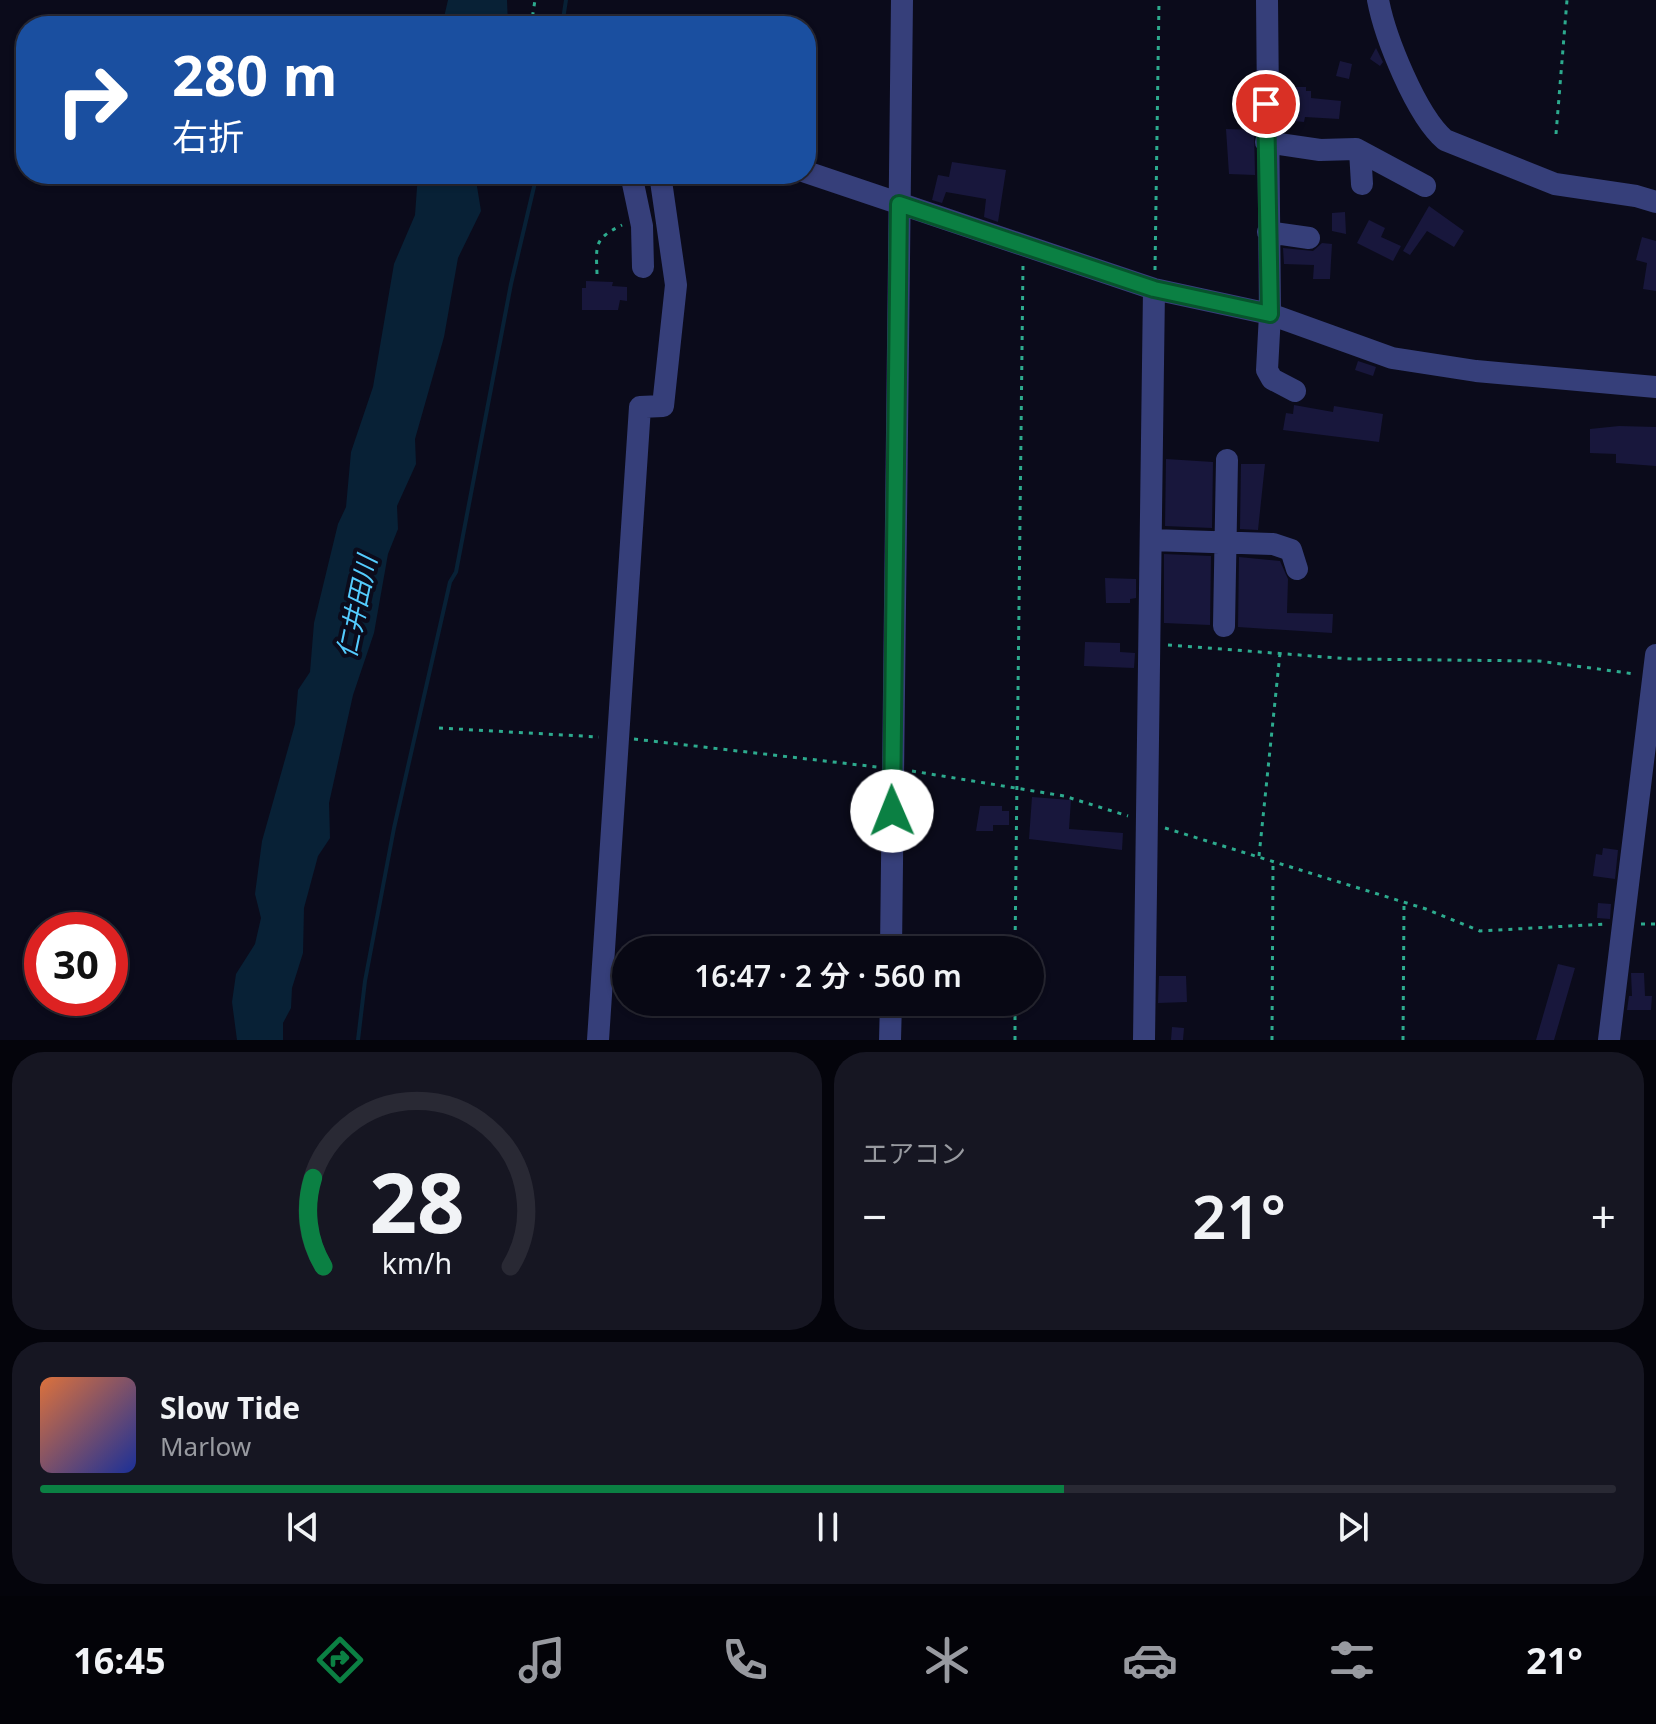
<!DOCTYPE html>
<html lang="ja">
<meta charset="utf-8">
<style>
body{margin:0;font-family:"Noto Sans","Noto Sans JP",sans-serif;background:#161622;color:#f1f3f6;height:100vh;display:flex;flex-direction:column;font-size:30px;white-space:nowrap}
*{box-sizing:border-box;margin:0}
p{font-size:26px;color:#989aa0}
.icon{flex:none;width:44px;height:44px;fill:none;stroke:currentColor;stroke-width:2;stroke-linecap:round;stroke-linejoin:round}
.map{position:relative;height:1040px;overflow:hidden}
.details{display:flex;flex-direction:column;gap:12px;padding:12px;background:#04040b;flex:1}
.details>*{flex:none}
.hud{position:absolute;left:16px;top:16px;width:800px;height:168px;border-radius:32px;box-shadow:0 2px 6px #0004,0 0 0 2px #292934;background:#1a4fa0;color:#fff;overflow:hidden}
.speed{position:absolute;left:24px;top:912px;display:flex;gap:16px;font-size:40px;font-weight:700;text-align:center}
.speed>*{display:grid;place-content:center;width:104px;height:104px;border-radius:50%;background:#080814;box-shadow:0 2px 6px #0004,0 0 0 2px #292934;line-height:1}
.speed .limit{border:12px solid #d22;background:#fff;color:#111}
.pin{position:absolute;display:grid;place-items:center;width:68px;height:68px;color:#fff;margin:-34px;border:4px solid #fff;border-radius:50%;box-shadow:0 2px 8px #0007}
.me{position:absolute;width:88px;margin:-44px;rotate:359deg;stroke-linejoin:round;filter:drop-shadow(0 0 6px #0008)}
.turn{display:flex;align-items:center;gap:28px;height:168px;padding:0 24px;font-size:36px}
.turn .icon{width:104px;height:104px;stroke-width:2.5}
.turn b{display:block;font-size:56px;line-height:68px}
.big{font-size:60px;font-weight:600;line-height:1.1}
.details .widget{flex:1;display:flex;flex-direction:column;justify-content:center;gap:12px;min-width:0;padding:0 28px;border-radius:32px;background:#161622}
.details .dial{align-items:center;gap:0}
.dial svg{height:208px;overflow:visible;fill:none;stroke:#292934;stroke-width:7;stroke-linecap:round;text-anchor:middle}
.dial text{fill:#f1f3f6;stroke:none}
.song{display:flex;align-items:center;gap:24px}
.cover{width:96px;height:96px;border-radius:12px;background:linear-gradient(135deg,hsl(20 70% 55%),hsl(230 70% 35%))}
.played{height:8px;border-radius:4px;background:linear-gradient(90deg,#0b8043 65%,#292934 65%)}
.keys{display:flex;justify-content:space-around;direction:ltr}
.heat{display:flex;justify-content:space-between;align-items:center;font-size:44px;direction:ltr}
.details .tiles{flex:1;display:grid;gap:12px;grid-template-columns:1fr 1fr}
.widget:last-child{grid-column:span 2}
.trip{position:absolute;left:612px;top:936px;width:432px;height:80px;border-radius:40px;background:#080814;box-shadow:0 2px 6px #0004,0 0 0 2px #292934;font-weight:600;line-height:80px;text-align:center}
.menu{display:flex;height:128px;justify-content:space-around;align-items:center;background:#030308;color:#989aa0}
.menu .icon{width:56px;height:56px}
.menu .current{color:#0b8043}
.menu b{font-size:36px;color:#f1f3f6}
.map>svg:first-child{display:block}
.water{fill:#082136}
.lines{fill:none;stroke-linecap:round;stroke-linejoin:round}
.stream{stroke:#082136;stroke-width:4}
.building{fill:#18173c}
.path{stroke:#2dab8e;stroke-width:3;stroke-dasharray:4 6;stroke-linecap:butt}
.minor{stroke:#363f7a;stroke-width:22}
.route-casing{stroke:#07532c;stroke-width:20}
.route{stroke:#0b8043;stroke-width:14}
.labels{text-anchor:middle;stroke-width:8;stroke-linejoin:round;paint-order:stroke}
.water-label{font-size:26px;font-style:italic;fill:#54ccfe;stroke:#0b0b1b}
</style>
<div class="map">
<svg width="1656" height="1040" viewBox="0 0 1656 1040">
<rect width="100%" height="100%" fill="#0b0b1b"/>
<path class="water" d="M448,0H507L508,26H442Z
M418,174H475L481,211L458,258L444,337L415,439L416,464L397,506L398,529L388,554L374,633L353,695L329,803L330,838L318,856L304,908L303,953L292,988L291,1008L283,1023V1040H237L232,1002L236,974L255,944L261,918L255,894L262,841L295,724L298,690L310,672L314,623L338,524L346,507L351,452L373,387L394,264L415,215Z"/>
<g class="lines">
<path class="stream" d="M562,26L566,0
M358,1040L365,981L394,828L450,582L456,572L511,284L537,174"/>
</g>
<path class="building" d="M1376,48L1383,62L1380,66L1370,59Z
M1340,61L1352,64L1349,79L1336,76Z
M1295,87H1306V91H1311V98L1341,101L1339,119L1305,117L1304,122L1294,121V112H1282V89Z
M1226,129L1254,130L1255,175L1229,174Z
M952,162L1006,170L998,222L984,217L986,199L946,192L942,203L932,200L938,175L949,177Z
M1429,206L1464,231L1454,247L1427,231L1410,255L1403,251Z
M1345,212L1346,234L1332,231V213Z
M1369,220L1385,228L1381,237L1401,246L1393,261L1357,243Z
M1642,237L1656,241V291L1643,289L1647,263L1636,260Z
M1322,243L1332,244L1330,279H1313L1314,265L1284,264L1283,248L1313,251Z
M586,281L613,282L612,286L627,287V301L620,300L618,310H582V288H586Z
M1358,361L1376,367L1373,376L1355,370Z
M1294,405L1333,412L1334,406L1383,414L1379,442L1283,430L1286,413L1293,414Z
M1619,426L1656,427V466L1616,463V454L1590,453V429Z
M1166,459L1213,462L1212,528L1165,526Z
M1241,464H1265L1258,530L1240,529Z
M1164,554L1211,556L1210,625L1164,623Z
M1239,557L1280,561L1288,579L1287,613L1333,614L1332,633L1238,627Z
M1105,578L1136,579V598L1130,599V603H1106Z
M1085,642L1120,643V652L1135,653L1134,668L1084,666Z
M1032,797L1071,800L1069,829L1123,833L1122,850L1029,839Z
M980,806H1002V811H1009V825H993V831H976Z
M1603,848L1618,850L1615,879L1593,876L1596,854L1602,855Z
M1598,903L1611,904L1610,919L1597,918Z
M1558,964L1575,968L1554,1040H1536Z
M1631,973H1644L1645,996H1652L1651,1010H1627L1629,996H1632Z
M1159,976H1186L1187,1002L1158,1003Z
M1172,1027L1184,1028L1183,1040H1171Z"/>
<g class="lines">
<path class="path" d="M531,26L535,0
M1556,134L1567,0
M1155,270L1159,0
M597,274C596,244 594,239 622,225
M1168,645L1352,659L1539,661L1635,674
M439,728L599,737
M634,739L877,767
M912,771L1064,796L1128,816
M1165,828L1426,909L1480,931L1605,924
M1259,856L1280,653
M1641,924H1656
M1015,950L1023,263
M1015,1040V1002
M1272,1040L1273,862
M1403,1040L1404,904"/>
<path class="minor" d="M1267,0L1270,314L1267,370L1272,379L1295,391
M1378,0C1385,37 1416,115 1445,140L1555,184L1636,196L1656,202
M1266,142L1320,150L1356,149L1425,186
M1360,151L1362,184
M806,172L1154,289L1270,314L1392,358L1476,371L1656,387
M631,174L642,226L643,267
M1268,232L1309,238
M1151,540L1273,544L1291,550L1297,569
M1224,626L1227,460
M891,950L902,0
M598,1040L640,407L663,406L676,285L660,174
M890,1040L891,1002
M1144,1040L1154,289
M1609,1040L1656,655"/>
</g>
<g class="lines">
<g class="route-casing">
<path id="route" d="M892,811L899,204L1154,289L1270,314L1266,104"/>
</g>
<use href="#route" class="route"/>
</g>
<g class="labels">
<g class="water-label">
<text transform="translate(357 607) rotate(-78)" y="9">仁井田川</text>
</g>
</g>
</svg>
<div class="speed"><div class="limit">30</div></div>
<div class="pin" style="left:1266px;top:104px;background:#d93025"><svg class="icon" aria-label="arrive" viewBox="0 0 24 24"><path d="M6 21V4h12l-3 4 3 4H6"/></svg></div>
<svg class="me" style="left:892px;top:811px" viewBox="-20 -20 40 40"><circle r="19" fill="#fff"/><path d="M0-13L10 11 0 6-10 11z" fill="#0b8043"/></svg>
<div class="trip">16:47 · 2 分 · 560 m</div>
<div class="hud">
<div class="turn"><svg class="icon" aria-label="right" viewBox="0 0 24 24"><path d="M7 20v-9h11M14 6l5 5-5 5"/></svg><div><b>280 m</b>右折</div></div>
</div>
</div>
<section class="details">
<div class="tiles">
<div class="widget dial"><svg viewBox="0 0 100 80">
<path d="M14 69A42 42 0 1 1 86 69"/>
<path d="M14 69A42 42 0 0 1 10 35" stroke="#0b8043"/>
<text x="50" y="56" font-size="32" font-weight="700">28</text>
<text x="50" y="72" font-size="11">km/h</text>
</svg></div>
<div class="widget"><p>エアコン</p>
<div class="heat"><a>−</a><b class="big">21°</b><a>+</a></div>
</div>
<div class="widget">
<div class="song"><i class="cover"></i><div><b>Slow Tide</b><p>Marlow</p></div></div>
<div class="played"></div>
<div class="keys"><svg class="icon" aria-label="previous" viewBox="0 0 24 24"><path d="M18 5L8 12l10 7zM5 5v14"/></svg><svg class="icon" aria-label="pause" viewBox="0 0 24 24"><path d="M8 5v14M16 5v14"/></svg><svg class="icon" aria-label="next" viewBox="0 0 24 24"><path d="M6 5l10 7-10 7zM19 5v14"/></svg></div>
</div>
</div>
</section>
<nav class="menu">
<b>16:45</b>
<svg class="icon current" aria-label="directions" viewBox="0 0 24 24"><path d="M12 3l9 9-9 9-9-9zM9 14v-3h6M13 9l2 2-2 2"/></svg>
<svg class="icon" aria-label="music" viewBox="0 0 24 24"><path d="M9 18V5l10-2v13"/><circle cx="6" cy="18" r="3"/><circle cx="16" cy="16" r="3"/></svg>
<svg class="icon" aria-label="phone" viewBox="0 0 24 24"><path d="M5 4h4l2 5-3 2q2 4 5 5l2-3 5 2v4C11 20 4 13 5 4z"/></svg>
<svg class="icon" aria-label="climate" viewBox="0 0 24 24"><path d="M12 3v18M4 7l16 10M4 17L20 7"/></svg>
<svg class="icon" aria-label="car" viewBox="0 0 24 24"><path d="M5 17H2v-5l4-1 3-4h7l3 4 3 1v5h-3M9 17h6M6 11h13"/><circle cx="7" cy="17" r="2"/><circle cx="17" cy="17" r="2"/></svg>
<svg class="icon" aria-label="filters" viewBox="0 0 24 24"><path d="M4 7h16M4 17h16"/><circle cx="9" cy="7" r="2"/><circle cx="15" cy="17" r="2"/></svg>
<b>21°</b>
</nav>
